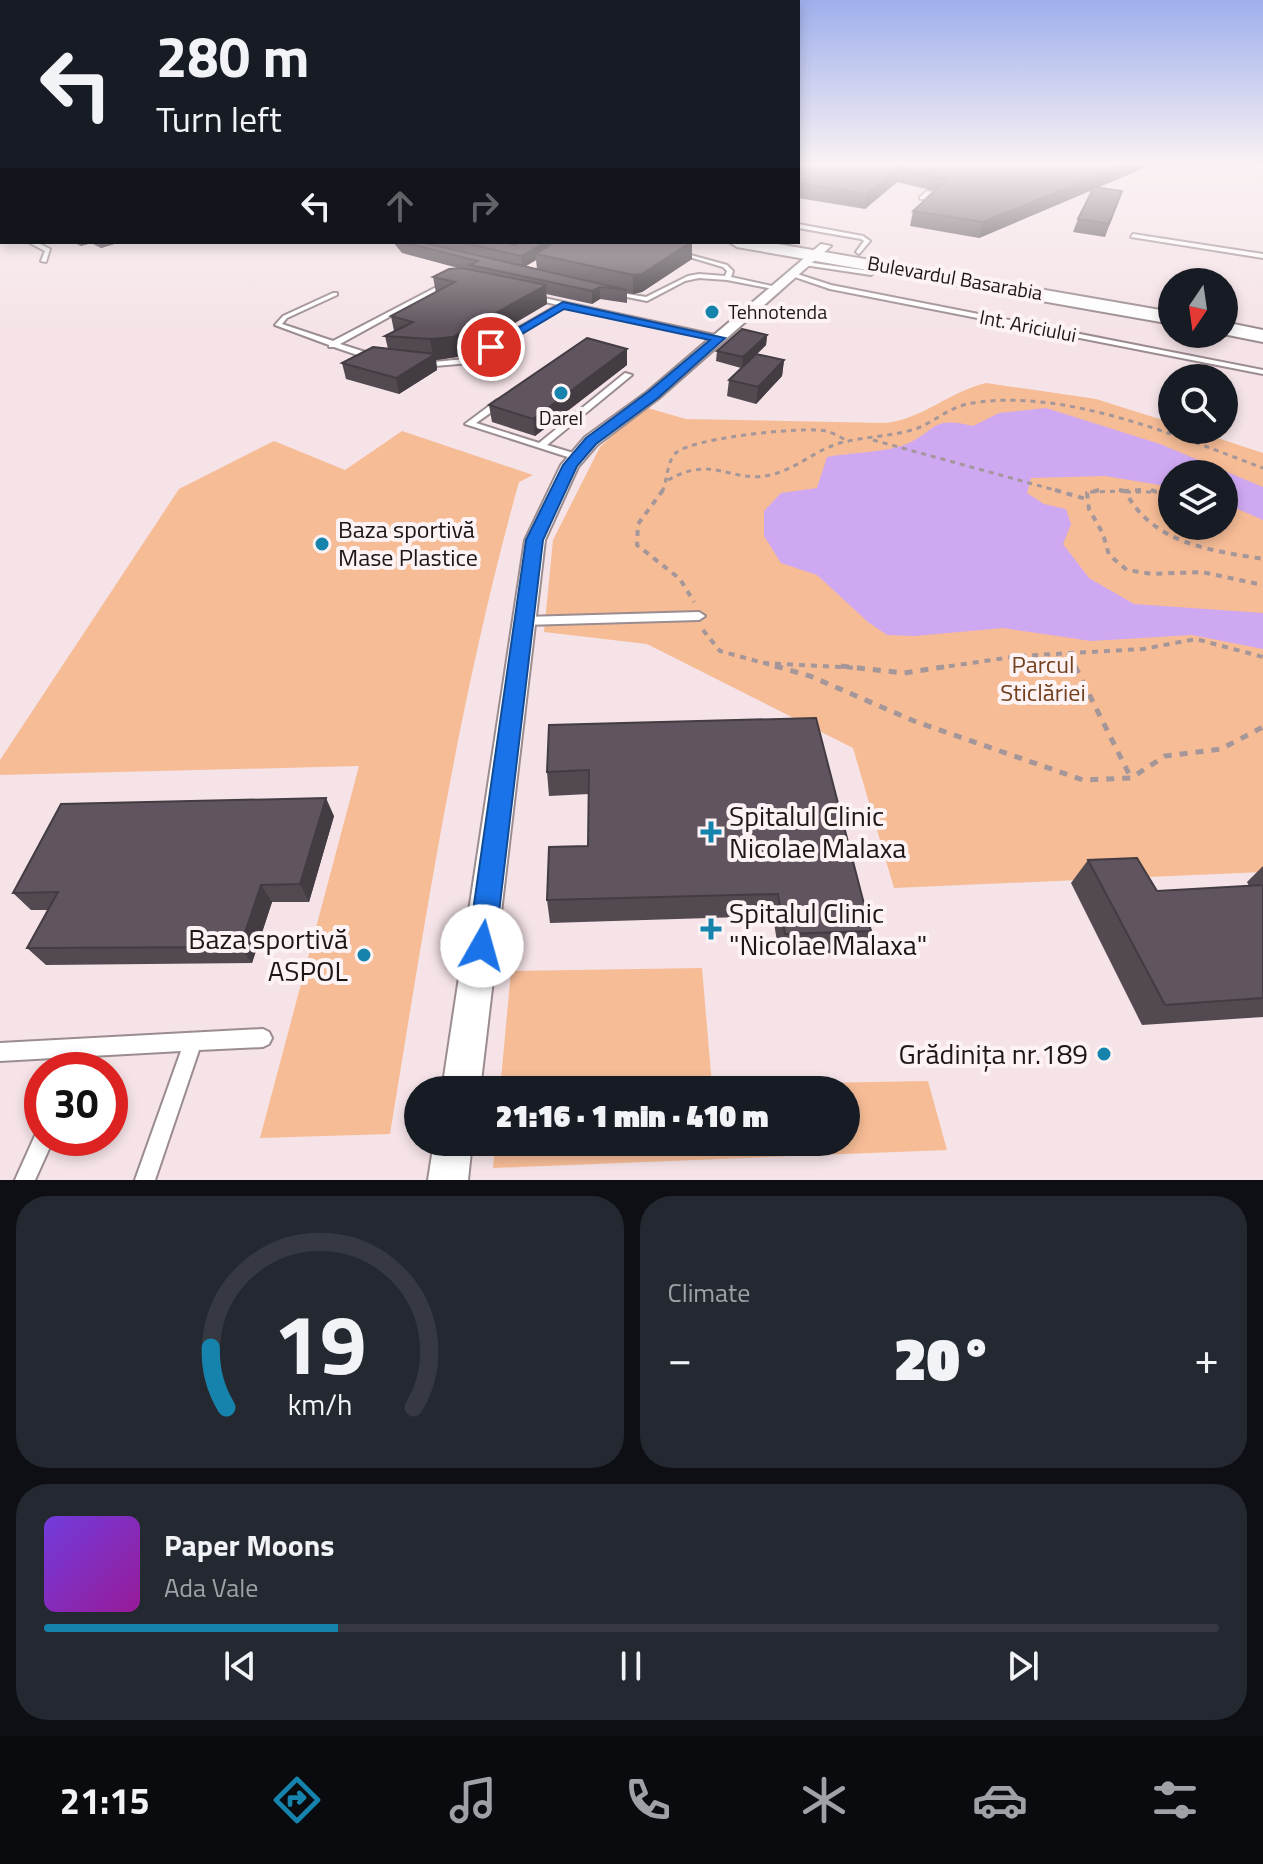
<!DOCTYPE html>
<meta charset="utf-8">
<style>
body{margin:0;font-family:"Titillium Web",sans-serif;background:#242831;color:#f1f3f6;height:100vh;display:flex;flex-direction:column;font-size:30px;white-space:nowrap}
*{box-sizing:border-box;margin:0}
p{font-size:26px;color:#9ea1a6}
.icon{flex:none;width:44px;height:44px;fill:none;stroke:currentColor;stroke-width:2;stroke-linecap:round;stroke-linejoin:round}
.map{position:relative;height:1180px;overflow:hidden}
.panel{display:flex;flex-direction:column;gap:16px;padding:16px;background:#0d0f14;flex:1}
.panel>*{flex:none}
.guide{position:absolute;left:0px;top:0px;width:800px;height:244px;box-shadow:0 4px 12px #0003;background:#171b24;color:#f1f3f6;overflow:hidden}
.needle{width:52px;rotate:193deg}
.buttons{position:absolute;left:1158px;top:268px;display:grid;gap:16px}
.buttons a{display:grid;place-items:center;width:80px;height:80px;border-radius:50%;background:#171b24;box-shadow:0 4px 12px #0003;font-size:40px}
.speed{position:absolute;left:24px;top:1052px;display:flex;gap:16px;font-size:40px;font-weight:700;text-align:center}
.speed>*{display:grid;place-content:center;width:104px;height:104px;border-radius:50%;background:#171b24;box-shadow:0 4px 12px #0003;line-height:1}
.speed .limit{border:12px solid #d22;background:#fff;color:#111}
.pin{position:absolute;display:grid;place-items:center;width:68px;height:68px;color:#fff;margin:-34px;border:4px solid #fff;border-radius:50%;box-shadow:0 2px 8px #0007}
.me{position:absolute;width:88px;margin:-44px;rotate:7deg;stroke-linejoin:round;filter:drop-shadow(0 0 6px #0008)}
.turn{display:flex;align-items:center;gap:28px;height:168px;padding:0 24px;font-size:36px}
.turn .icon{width:104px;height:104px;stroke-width:2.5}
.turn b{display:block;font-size:56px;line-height:68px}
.lanes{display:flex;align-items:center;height:76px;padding:0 24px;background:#0003;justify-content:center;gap:40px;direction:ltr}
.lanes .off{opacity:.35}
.big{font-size:60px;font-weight:800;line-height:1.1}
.panel .card{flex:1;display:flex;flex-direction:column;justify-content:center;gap:12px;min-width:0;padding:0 28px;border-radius:32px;background:#242831}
.panel .dial{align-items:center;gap:0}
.dial svg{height:208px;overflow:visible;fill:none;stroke:#363941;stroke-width:7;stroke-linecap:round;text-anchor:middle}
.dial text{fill:#f1f3f6;stroke:none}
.song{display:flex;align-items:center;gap:24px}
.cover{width:96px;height:96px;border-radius:12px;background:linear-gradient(135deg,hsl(260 70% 55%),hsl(300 70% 35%))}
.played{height:8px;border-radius:4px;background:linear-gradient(90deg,#1583ab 25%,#363941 25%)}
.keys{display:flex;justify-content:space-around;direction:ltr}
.heat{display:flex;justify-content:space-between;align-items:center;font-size:44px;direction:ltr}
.panel .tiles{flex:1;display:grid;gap:16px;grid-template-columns:1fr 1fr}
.card:last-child{grid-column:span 2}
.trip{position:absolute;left:404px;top:1076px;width:456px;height:80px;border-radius:40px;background:#171b24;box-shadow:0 4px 12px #0003;font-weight:800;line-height:80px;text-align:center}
.menu{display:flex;height:128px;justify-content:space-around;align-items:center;background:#090b0e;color:#9ea1a6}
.menu .icon{width:56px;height:56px}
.menu .selected{color:#1583ab}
.menu b{font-size:36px;color:#f1f3f6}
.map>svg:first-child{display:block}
.green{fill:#f6bc96;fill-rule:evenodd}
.water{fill:#cfa8f2}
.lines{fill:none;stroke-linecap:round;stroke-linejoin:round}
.service-casing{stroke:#9b8c8f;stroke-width:4}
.minor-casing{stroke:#9b8c8f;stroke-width:4}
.secondary-casing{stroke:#9b8c8f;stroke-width:4}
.path-far2{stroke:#a49699;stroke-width:3;stroke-dasharray:5 5;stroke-linecap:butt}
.path-far1{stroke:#a49699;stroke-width:4;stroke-dasharray:6 6;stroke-linecap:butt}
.path{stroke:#a49699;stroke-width:5;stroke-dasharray:8 8;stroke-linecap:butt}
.service{fill:#fff;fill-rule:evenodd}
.minor{fill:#fff;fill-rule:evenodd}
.secondary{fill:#fff;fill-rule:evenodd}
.wall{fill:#534951;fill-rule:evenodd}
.shaded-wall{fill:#433c42}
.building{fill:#60555e;stroke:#433c42;stroke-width:2}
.route{fill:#1a73e8;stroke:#114b97;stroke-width:2}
.poi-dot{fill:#1583ab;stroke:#fdf3f5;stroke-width:3}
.labels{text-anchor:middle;stroke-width:8;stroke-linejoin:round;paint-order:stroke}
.far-street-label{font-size:20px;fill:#1d1718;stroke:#fdf3f5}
.far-poi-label{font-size:20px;fill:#1d1718;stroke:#fdf3f5;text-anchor:start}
.poi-label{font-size:24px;fill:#1d1718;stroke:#fdf3f5;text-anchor:start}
.park-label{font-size:24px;fill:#73411e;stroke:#fdf3f5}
.near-poi-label{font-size:28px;fill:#1d1718;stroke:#fdf3f5;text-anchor:start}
</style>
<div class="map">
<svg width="1263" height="1180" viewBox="0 0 1263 1180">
<rect width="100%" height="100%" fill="#f5e3e7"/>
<path class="green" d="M986,383L1096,399L1172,423V430H1193L1263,453V872L894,888L853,748L647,644L544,632L553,540L600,447L644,407L686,419L884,423C922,420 950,391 986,383ZM1172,474H1224V526H1172Z
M402,431L533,475L519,482C459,696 426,915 390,1134L260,1138L359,766L0,775V760L179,489L274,441L345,470Z
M702,968L712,1085L928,1081L947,1150L493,1168L495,1142H846V1090H500L511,971Z"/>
<path class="water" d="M1046,408L1160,444L1263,487V520L1224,503V474H1172V487L1105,476L1031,478L1027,493L1044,504L1066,509L1071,524L1063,544L1089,578L1134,604L1263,613V649L1192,635L1091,641L1003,628L915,636L887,635L868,622L817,575L781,563L764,536V511L781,493L817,488L827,457C847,453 888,452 904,445C937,432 929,415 973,426L999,413Z"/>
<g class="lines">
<g class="service-casing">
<path id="service" d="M927,191L931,192L924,199H920V197Z
M798,224L863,236L870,241L859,254L856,252L864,241L861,239L798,228Z
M1133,234L1263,254V258L1131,237Z
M28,242H36L50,249L46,262L41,261L45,251Z
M676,251L727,265L733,271L731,277L781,288L778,290L727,280L699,278L685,281L647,301L612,294L615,292L646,297L688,276L699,274L725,276L727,271L723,267L676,253Z
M806,262L870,271L878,264L883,265L871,275L804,265L803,264Z
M794,273L831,285L1263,370V374L830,289L792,276L791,275Z
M446,282L451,283L340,344L378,356V360H372L334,347H329V345L275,325L283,316L333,293H337V295L287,318L282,324L333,341Z
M535,296L719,336L723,338L719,340L565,307L470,363L423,367L419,365L423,363L465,359L558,305L533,299L532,298Z
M625,373L632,375L547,445L580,455V459H574L465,424L497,400H503V404L476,423L539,443Z
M699,612L705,616L699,620L524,625L518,621L524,617Z
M263,1029L269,1032L272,1038L269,1044L263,1047L199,1050L155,1180H135L181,1051L91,1056L84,1070H66L71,1057L0,1061V1043Z
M42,1129V1138H54L35,1180H15L37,1131Z"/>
</g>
<g class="minor-casing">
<path id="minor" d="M821,244L831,246L659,398L597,445L578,467L545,540L480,1090H442L525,540L561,465L585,437L647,392Z
M434,1142H472L468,1180H428Z"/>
</g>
<g class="secondary-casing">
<path id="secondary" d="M729,242H766L1172,312V324L737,247Z
M1224,322L1263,330V342L1223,334Z"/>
</g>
<path class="path-far2" d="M873,440L1062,492
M668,480C716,453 731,486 774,474C797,468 816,450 840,443C865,436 893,437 918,428C935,421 949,408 967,404C1060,386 1177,436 1263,468
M662,492C668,480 666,461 677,452C694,438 804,426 826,431C834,433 842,438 849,442
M1090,492L1125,491
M1126,492H1157"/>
<path class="path-far1" d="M663,490L638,524L637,545L680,579L694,602
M1055,490L1086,499
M1099,490L1087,493L1089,509L1103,534L1109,555L1127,570L1152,574L1202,572L1263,585
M1119,490L1125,491
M1141,490L1125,491C1153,544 1209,550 1263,559
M1151,490L1172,497
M1172,511V516
M703,630L720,651L782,668
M1068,653L1076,668
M763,663L859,668
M937,668L1019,656L1143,649L1196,639L1263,657"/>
<path class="path" d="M775,666L810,676L914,721L1083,780L1131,778L1165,756L1221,749L1263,727
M841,666L904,673L950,666
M1075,666L1131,778"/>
<use href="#service" class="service"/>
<use href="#minor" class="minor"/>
<use href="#secondary" class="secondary"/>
</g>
<path class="wall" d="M798,163H1156L1098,187L1122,191L1105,237L1073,232L1078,219L1092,190L979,238L910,226L913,211L934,191L897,182L865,209L798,198Z
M1206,163H1238L1229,167Z
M72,242H121L101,248L91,243L81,246Z
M393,242H504L515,245L692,242V259L642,292L633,294L627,293V303L600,299L592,304L546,294L547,304L457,357L436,360L437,370L399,394L346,379L342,363L388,349L385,336L394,331L391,316L436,293L433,277L458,268L402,253ZM536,260L537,269L525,266Z
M767,335L766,345L757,354L784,360L782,376L756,404L727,396L729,380L741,368L716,361L717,351Z
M627,365L535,436L492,422L489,405Z
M549,725L871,931L862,952L779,955L773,916L550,923L547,900L588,846L589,794L549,796L547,772Z
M334,816L309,902H272L252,963L46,965L27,948L49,910H31L13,893Z
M1088,860L1157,891L1249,886L1247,882L1263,866V1017L1142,1025L1071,883Z"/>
<path class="shaded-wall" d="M1,163L2,166V203L0,217Z
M1129,163H1156L979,238L983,222Z
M900,168L897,182L865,209L867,194Z
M80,242H91V243L81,246Z
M99,242H121L101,248Z
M546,242H568L536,254V260L523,268L521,256Z
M691,242H692V259L642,292L633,294V275Z
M546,285L547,304L457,357L436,360L437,370L399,394L396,378L433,355L430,339Z
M600,287V299L592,304V291Z
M767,335L766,345L742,368L743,357Z
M627,349V365L535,436L533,419Z
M784,360L782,376L756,404L758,387Z
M326,798L334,816L309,902L300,884Z
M261,885L272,902L252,963L240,947Z"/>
<path class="building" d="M798,163H1129L983,222L913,211L947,180L900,168L867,194L798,183Z
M1094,187L1122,191L1109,224L1078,219Z
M402,242H420L627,290L600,287L592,291L470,265L478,261Z
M461,242H504L515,245L520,242H546L521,256Z
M555,242H691L642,274L633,275L536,254Z
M462,268L546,285L453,337L430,339L385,336L413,322L391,316L455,282L433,277L449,269Z
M742,329L767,335L743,357L717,351Z
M587,338L627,349L533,419L489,405Z
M373,347L435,354L396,378L342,363Z
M756,354L784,360L758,387L729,380Z
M816,718L871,931L785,934L778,894L547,900L549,847L588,846L589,770L547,772L549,725Z
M326,798L300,884L261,885L240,947L27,948L58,892L13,893L61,804Z
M1137,858L1157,891L1263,885V998L1165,1005L1088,860Z"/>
<linearGradient id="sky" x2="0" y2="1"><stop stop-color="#9eafec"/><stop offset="0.5" stop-color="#faf2f4"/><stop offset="1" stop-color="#faf2f4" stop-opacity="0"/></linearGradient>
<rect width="1263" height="328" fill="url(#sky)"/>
<path class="route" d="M563,302L725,338L658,398L596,444L577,466L543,540L495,946L491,955L482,959L472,955L468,946L526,540L563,465L586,438L648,392L710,340L564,309L495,350L485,347Z"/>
<g class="poi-dot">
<circle cx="712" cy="312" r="8"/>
<circle cx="561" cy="393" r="8"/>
<circle cx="322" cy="544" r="8"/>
<path d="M707 820h8v8h8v8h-8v8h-8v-8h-8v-8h8z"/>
<path d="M707 917h8v8h8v8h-8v8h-8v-8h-8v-8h8z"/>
<circle cx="364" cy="955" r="8"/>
<circle cx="1104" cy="1054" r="8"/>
</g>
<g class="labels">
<g class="far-street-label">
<text transform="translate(955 278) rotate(10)" y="7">Bulevardul Basarabia</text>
<text transform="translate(1028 326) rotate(11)" y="7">Int. Ariciului</text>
</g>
<g class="far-poi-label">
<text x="728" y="319">Tehnotenda</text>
<text x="561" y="425" text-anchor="middle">Darel</text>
</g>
<g class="poi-label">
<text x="338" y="538">Baza sportivă<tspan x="338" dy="28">Mase Plastice</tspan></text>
</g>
<g class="park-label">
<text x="1043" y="673">Parcul<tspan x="1043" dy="28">Sticlăriei</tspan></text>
</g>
<g class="near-poi-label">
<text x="729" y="826">Spitalul Clinic<tspan x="729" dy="32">Nicolae Malaxa</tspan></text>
<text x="729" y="923">Spitalul Clinic<tspan x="729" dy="32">"Nicolae Malaxa"</tspan></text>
<text x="348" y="949" text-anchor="end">Baza sportivă<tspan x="348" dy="32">ASPOL</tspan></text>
<text x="1088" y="1064" text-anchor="end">Grădinița nr.189</text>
</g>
</g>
</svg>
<div class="buttons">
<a><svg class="needle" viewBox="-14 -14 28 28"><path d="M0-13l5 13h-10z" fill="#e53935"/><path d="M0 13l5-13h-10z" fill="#9ea1a6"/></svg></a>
<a><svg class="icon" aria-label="search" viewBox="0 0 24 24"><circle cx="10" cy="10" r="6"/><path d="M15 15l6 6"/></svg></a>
<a><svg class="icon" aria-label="layers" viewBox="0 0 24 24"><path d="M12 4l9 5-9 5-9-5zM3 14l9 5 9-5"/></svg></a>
</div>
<div class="speed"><div class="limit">30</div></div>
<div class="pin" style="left:491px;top:347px;background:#d93025"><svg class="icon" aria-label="arrive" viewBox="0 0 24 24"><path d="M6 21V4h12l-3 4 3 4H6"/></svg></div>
<svg class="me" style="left:482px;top:946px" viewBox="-20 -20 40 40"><circle r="19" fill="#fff"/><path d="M0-13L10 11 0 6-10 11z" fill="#1a73e8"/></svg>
<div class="trip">21:16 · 1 min · 410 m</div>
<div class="guide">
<div class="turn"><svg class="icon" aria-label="left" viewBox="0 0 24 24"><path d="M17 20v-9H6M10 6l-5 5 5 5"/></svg><div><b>280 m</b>Turn left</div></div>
<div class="lanes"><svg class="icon" aria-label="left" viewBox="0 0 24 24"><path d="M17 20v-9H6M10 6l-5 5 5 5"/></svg><svg class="icon off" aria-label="ahead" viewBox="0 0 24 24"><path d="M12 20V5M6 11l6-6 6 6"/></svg><svg class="icon off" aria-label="right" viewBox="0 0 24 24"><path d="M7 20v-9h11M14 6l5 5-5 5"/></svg></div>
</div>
</div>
<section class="panel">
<div class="tiles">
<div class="card dial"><svg viewBox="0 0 100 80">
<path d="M14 69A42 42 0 1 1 86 69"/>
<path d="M14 69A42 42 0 0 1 8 46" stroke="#1583ab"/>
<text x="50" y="56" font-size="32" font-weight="700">19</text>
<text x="50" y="72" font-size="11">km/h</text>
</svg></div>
<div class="card"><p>Climate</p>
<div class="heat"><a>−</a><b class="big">20°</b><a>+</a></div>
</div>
<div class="card">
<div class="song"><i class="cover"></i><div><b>Paper Moons</b><p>Ada Vale</p></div></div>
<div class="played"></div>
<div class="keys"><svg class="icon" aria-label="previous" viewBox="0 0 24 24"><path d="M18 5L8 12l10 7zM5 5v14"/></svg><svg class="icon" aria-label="pause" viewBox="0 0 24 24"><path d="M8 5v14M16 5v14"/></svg><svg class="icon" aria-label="next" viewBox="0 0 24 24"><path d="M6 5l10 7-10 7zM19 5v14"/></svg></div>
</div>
</div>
</section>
<nav class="menu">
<b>21:15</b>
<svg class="icon selected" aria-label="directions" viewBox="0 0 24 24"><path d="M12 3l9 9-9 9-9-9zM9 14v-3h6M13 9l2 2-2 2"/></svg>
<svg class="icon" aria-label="music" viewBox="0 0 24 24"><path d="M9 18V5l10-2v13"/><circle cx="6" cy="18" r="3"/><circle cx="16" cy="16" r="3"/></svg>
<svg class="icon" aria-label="phone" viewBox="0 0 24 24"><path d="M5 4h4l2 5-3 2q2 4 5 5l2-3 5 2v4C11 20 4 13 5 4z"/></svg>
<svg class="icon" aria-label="climate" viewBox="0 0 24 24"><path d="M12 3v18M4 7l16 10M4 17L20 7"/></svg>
<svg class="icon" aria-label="car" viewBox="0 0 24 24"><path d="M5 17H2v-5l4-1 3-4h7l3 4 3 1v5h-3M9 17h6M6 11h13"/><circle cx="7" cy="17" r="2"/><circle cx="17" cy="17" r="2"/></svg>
<svg class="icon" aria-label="filters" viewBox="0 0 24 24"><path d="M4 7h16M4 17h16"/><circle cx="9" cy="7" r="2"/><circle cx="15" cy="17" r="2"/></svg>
</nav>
